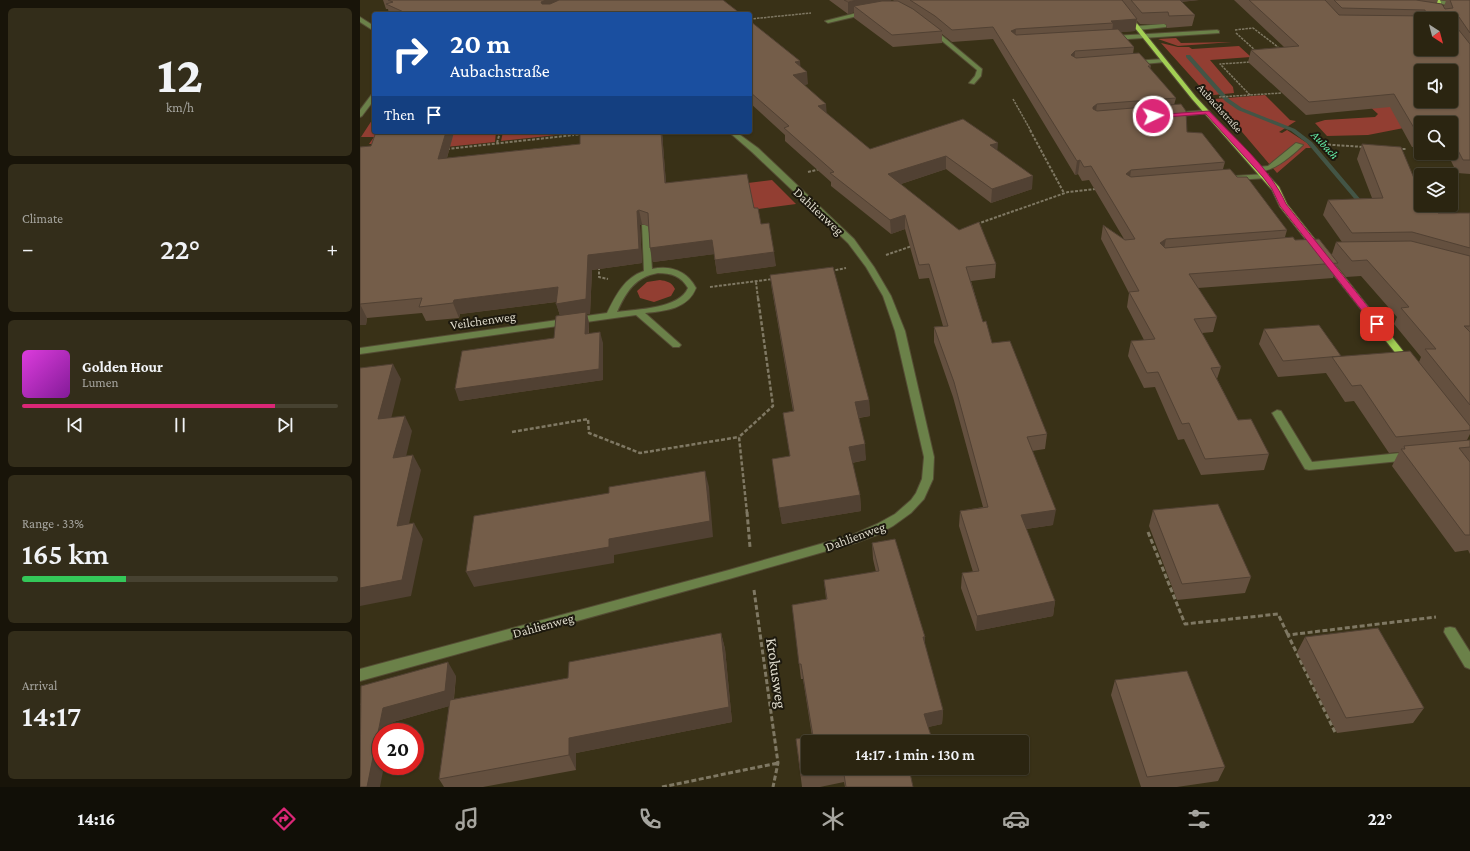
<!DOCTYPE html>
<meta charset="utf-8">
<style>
body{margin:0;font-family:"Crimson Pro",serif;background:#332d1a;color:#f1f3f6;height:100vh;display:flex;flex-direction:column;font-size:15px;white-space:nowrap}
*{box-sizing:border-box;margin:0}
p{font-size:13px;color:#a6a59f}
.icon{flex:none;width:22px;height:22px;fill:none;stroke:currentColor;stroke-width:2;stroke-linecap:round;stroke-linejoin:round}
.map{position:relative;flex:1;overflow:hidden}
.drawer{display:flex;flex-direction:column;gap:8px;padding:8px;background:#181409;width:360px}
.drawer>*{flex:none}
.banner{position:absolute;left:12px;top:12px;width:380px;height:122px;border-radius:4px;box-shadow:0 1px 3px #0004,0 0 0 1px #474231;background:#1a4fa0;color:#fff;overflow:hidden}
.needle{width:26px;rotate:144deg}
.controls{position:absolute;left:1054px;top:12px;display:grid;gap:8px}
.controls a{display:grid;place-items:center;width:44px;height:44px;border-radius:4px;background:#2b2511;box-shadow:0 1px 3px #0004,0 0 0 1px #474231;font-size:20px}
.speed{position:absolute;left:12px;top:723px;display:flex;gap:8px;font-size:20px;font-weight:700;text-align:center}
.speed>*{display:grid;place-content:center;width:52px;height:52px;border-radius:50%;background:#2b2511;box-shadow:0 1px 3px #0004,0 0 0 1px #474231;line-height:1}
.speed .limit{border:6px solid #d22;background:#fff;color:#111}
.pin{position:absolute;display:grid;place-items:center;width:34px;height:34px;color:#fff;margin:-17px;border-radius:8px;box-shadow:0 2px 6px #0006}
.me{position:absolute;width:44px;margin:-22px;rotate:86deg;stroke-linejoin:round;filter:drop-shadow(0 0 3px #0008)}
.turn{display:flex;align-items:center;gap:14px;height:84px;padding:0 12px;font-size:18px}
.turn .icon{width:52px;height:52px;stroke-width:2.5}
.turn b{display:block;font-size:28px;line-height:34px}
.then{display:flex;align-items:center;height:38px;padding:0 12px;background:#0003;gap:8px;font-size:15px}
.big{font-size:30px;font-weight:600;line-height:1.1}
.drawer .widget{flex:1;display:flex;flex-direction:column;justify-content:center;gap:6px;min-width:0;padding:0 14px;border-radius:6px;background:#332d1a}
.drawer .dial{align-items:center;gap:0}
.dial b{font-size:52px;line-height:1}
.song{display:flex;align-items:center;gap:12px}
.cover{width:48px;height:48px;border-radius:6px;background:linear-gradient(135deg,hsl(300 70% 55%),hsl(290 70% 35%))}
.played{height:4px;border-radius:2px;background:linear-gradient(90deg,#db2777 80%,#474231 80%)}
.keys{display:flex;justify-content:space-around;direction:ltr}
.heat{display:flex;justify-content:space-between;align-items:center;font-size:22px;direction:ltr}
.charge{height:6px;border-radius:3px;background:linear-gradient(90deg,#34c759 33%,#474231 0)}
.trip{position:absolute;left:441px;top:735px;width:228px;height:40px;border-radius:4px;background:#2b2511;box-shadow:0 1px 3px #0004,0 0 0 1px #474231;font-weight:600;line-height:40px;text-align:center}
.menu{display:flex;height:64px;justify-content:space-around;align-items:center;background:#110f07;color:#a6a59f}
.menu .icon{width:28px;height:28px}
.menu .selected{color:#db2777}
.menu b{font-size:18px;color:#f1f3f6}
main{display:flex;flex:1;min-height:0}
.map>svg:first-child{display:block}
.green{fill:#923e32}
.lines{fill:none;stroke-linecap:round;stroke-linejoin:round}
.stream{fill:#435546;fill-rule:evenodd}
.minor-casing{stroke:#544c34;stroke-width:2}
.major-casing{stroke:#544c34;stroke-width:2}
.path-far3{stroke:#7f7863;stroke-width:1.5;stroke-dasharray:2.5 1;stroke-linecap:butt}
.path-far2{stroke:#7f7863;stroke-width:2;stroke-dasharray:3 1.5;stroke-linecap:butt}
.path-far1{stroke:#7f7863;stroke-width:2.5;stroke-dasharray:4 2;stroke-linecap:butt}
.path{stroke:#7f7863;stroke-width:3;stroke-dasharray:5 2.5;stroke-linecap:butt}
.minor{fill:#6b8149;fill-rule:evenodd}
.major{fill:#a3cf54;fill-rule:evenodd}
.wall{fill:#64503f}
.shaded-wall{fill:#514133}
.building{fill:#745d49;stroke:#514133;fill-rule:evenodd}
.route{fill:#db2777;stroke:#8e194d}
.labels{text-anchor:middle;stroke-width:4;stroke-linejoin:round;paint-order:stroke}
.far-street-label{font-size:11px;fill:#dfdbcc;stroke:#1d190e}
.far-water-label{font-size:12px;font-style:italic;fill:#63eda7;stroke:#1d190e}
.street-label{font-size:13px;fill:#dfdbcc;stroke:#1d190e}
.near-street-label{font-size:16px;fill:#dfdbcc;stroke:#1d190e}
</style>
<main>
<section class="drawer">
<div class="widget dial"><b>12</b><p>km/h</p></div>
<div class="widget"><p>Climate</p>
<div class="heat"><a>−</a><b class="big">22°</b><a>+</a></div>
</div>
<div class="widget">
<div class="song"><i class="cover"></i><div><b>Golden Hour</b><p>Lumen</p></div></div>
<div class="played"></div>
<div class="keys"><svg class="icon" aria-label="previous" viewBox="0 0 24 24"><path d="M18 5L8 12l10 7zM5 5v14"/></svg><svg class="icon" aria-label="pause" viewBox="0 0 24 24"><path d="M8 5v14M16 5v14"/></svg><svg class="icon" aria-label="next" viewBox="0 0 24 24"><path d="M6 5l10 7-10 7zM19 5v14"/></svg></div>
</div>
<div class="widget"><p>Range · 33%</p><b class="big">165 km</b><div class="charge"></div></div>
<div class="widget"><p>Arrival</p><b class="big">14:17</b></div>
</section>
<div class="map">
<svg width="1110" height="787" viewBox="0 0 1110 787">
<rect width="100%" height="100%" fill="#393117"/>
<path class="green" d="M816,38L821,43L872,42L818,46L798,39Z
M801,43L818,47H829L832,49L879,46L891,57L850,60L873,87L874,93L854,95L845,92Z
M1016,93L1054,126L1008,135L967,136L955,123L965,120L1015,117L1018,114L998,96Z
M905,95L930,120L936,121L919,132L922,133L927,130L947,143L951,148H946L917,173L854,99Z
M14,117V132H136L135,142L7,155L13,144H9L14,137H1Z
M143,132H206V134L141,141Z
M412,180L436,204L337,217L331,190Z
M300,280C306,281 312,282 315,289L311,296L294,302L280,298L277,291L287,282Z"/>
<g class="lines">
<path class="stream" d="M826,55H830L869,99L882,108L935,129L952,142L1007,207V209H1003L948,144L931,131L878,110L865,101L826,57Z"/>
<g class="minor-casing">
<path id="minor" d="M1078,0L1110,5V9L1076,3V1Z
M508,10L510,11V13L468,23L465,21Z
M0,17L14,26V31L0,22Z
M804,24L806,25V27L778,30L775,28L778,26Z
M570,29H574L622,69L621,76L614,84L609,83L615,76L617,70L570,31Z
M857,30L859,31V33L753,40L750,38L753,36Z
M803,59L805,60V62L773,65L770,63L773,61Z
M14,93V100L2,116L0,117V110L12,94Z
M847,110L850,112L849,113L813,117L810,115L813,113Z
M369,132H376L398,148L494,239L514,267L531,296L545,331L574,457L573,479L564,499L551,513L533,526L517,535L495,543L369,579L0,681V669L369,570L492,535L517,524L535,514L551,500L556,493L562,479L564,457L535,331L523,296L506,267L488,243L392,152Z
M936,143L943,145C934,154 907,178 895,169L899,167L908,166Z
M905,174H908V178L875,180L871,178L875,176Z
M282,225H285L289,227L292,269C311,265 327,271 336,288C328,309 305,311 285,313L319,343L321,345L319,347H313L276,315L0,354V348L247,313C256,295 264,278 284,271ZM298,273C311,273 321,276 328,288C319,309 277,309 257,312C266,292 275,277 298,273Z
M917,410L921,411L952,462L1050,452L1054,453L1055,456L1054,459L1050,460L949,470L945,469L912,413Z
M1090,627L1095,628L1110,652V669L1105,667L1084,632L1085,628Z"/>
</g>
<g class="major-casing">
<path id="major" d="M748,0H755L763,6L836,97L919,187L927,204L1051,361L1053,363L1051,365H1045L920,207L912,190L832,99L759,8Z
M1074,0H1080L1087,19H1081Z"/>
</g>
<path class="path-far3" d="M390,19L451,13
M875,30L893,28L918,47
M876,33L896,51
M890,95L860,64L891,62
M859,97L921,93
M653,99L671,131"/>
<path class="path-far2" d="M670,130L704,193
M214,132V135L222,134
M137,143L140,132
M959,144L1004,147
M87,149L214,135
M1038,149H1046
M448,172L460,169
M617,224L708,192L736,189
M526,255L552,246
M239,267V277L248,279
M471,271L486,268
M396,282L398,299
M350,287L413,279"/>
<path class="path-far1" d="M152,432L228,419L229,433L280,453L379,437
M387,513L379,437L413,406L398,298"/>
<path class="path" d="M387,512L390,547
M788,532L825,624L918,614L928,635
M394,590L418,763L413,787
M975,732L928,635L1076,617
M302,787L418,763"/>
<use href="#minor" class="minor"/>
<use href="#major" class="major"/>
</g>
<path class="wall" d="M23,0H363L381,14H29L28,9H26Z
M469,0H531V1H534L533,0H839L821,2L835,15L832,26L807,28L806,24H780L777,21L775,31L760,32L774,47L773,54L791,66L790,69L816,98L814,105L827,132L865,162L863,169L877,177L927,230L925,237L935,240L972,254L976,242H982L963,215L968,200L1012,198L997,159L1002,144L1061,205L1078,213H1110V434L1107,440H1110V554L1108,550L1095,552L1032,466L1039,452L1029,453L994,401L985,402L966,373L918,377L899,344L904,329L981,357L1059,362L1061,357L1034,324L1037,317L1001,276L986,277L977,266L973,278L838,288L857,317L853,332L842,333L861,367L857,379L878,420L909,454L904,470L841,475L824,439L818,440L795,387L784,388L768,356L771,341L784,340L767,307L769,293L741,239L743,225L764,239L729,180L722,181L718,174L715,175L633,39L592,42L582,34V43L533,47L494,18V12L488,14Z
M874,0H1078L1077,3L1084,6L1086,1L1080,0H1110V174L1097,173L1087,153H1091V123H1061V147H1052L1030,107L946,115L888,62L891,50L924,47Z
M390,21L440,61V66L448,84L444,85L466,113L510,149L638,151L672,189L631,203L586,169L541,184L636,264L635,278L611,281L623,322L632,343L687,434L685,449L672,451L693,525L666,529L695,601L693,616L616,631L601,588L602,573L613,572L599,526L600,511L623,507L593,397L574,342V327L583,326L569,278L559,279L545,229L531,234L471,186V182L425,141V135L390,103Z
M16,132H94L87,158L220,144V132H302L306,183L394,208L401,224L416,266L357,274L354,254L293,262L288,226L282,224L280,225L282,263L232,270L230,314H227L229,323V334L243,343V380L99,401L194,338L200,316L196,302L100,314L99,318L66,321L62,313L7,318L6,325H0V147L11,146Z
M410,275L509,400L510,416L499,418L506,460L492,463L500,495L501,511L422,524L412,459L430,456L423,413L433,411L412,290Z
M793,510L891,577L885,593L817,600L789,526Z
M535,539L565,637V646L583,710L582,724L568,727L573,742H448V768H549L553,787H485L484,782L460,787H442L436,739L452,736L443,679H441L432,605L466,599L464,580L516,572L513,559L512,543Z
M361,633L365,649L372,722L216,753V770L123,787H84L79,779L89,706L33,722L31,732H21L0,704L96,676L94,699L208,678Z
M945,637L1064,708L1053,723L977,733L937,652Z
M755,680L865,767L858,781L817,787H781L751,695Z"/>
<path class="shaded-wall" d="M186,0H211L184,14L181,2Z
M497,0H531V7L494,6V12L488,14V2Z
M809,0H839L809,3Z
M777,19L775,31L752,33L753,23L751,21Z
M656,29L655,40L651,31Z
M715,51L714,64L711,55Z
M440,61L441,73L435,62Z
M447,72L448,84L434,88L433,75Z
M466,104L467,117L458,106Z
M737,104L735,118L731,120L733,107Z
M86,132H94L83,172L78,159Z
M301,132H302L307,197L305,183Z
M638,143L637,156L630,145Z
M586,156V169L529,188L528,174Z
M720,160L718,174L715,175L717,161Z
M771,170L769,184L766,174Z
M673,176L672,189L631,203L632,189Z
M279,210L282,224L280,225L282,263L232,270L230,314H227L229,323L228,345L201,318L196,304L228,255Z
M545,215V229L531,234L530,220Z
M806,239L803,254L800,243Z
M352,240L355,254L293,262L290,248Z
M414,252L416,266L357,274L355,260Z
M198,287L203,301L100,314L99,318L93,303L94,300Z
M0,304L7,318L6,325H0Z
M240,332L243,343V380L99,401L95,389Z
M33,364L41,379L27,435L18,419Z
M509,400L510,416L496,418L495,402Z
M45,416L52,431L42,474L33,458Z
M505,444L506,460L490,463L489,447Z
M53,455L61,470L45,542L37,526Z
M345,471L349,487L353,537L254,555V563L114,587L106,572L249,539Z
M500,495L501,511L422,524L419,508Z
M696,510L693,525L659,530L661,515Z
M54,523L63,539L51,596L0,606V588Z
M695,601L693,616L616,631L617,616Z
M361,633L365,649L372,722L216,753V770L209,755V738Z
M563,637H565V652Z
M88,662L96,676L93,705L33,722L31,732H21V766H24L20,787H7L23,708Z
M583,710L582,724L564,728V714Z"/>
<path class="building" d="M28,0H186L181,2L182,4H190L199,0H363L381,14H48L26,4L33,2Z
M484,0H497L488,2Z
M550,0H762L777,19L751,21L753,23L656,29L651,31L656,35L758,29L774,47L715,51L711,55L716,58L779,53L791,66H788L816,98L737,104L733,107V109L737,111L821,104L826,111L827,132L842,133L865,162L771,170L766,174L771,177L870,169L877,177H887L927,230L806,239L800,243L805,248L933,237L935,240L959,239L978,263L829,274L857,317L834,319L861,367L851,368L878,420L891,419L909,454L845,459L829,423L822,424L798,372L787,373L771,341L795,339L769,292L779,291L743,225L765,240L775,239L731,166L724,167L720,160L717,161L633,27L592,30L575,16Z
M771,0H820L835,15L809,16L808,12L782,13Z
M889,0H965L979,15L1066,16L1065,10L982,8L974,0H1056L1082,4L1085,9L1093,8L1090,0H1110V33L1099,17L1094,16V24L1110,44V160H1103L1091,137V123H1061V134L1057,133L1034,94L949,102L891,50L939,46ZM1061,19H1091V49H1061ZM1061,71H1091V101H1061Z
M522,1H538L553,9L582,31L532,35L494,6Z
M390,21L440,61L435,62L447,72L433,75L466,104L458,106L510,149L603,119L638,143L630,145L673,176L632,189L586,156L528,174L599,230L619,222L636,264L606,267L623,322L626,321L632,343L650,341L687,434L667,437L696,510L661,515L695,601L617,616L602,573L619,571L600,511L628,507L594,382L574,327L588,326L569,264L559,265L545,215L530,220L470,173L474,172L424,128L429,126L390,92Z
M16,132H86L78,159L220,144V132H301L305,183L387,174L394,208H398L401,224L409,223L414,252L355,260L352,240L290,248L288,213L279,210L277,211L279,249L228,255L226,299L196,304L198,287L94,300L93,303L59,307L62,298L0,304V305V147L11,146Z
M1002,144L1041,147L1061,195V205H1070L1078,213H1110V248L1052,232L992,233L968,200L1023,198Z
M1051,241L1110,256V326H1104L1110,332V405L1065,349H1076L1041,308L1049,307L1007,260L992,261L976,242Z
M473,267L509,400L495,402L505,444L489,447L500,495L419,508L412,459L430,456L423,413L434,411L410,275Z
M226,312L225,334L240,332L239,369L95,389L102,351L194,338L196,316Z
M959,325L981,356L923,361L904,329Z
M1050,351L1110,426V430L1036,437L1001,385L992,386L972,357Z
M33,364L18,419L45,416L33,458L53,455L37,526L54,523L42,580L0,588V368Z
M1110,440V447L1099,448L1110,462V535H1105L1041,449H1045L1044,446Z
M345,471L350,521L249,539V547L106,572L114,516L249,493V487Z
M858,504L891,577L822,584L793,510Z
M535,539L565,637H563L583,710L564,714L573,742H448V768H482L441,776L436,739L453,736L441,664H439L432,605L467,599L464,580L519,571L512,543Z
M1018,628L1064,708L986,718L945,637Z
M361,633L369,707L209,738V755L79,779L90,700L208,678L209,662Z
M88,662L85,691L23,708L7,787H0L1,686Z
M827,671L865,767L787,777L755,680Z
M483,768H549L553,787H486Z"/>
<path class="route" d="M849,111C876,140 910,168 926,204L1020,322V326H1014L920,206L912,189L903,177L846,114L793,118L790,116L793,115Z"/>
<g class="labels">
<g class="far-street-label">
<text transform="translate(860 108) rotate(48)" y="4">Aubachstraße</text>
</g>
<g class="far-water-label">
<text transform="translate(965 145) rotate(47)" y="4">Aubach</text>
</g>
<g class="street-label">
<text transform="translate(459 211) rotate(43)" y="5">Dahlienweg</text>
<text transform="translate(123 320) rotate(-8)" y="5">Veilchenweg</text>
<text transform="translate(495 536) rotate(-20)" y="5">Dahlienweg</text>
<text transform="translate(183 625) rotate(-15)" y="5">Dahlienweg</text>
</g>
<g class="near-street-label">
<text transform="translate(417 673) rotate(82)" y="6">Krokusweg</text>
</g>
</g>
</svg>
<div class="controls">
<a><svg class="needle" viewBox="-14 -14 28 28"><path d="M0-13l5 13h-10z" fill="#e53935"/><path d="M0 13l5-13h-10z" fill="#a6a59f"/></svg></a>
<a><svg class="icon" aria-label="sound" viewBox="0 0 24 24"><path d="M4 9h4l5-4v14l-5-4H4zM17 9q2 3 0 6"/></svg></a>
<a><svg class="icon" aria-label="search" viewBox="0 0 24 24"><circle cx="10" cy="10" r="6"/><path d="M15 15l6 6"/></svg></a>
<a><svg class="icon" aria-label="layers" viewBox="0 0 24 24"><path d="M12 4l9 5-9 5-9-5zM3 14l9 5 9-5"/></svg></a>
</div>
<div class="speed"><div class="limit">20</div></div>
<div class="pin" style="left:1017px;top:324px;background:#d93025"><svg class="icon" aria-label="arrive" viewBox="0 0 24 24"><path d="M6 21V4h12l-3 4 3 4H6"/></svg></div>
<svg class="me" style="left:793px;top:116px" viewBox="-20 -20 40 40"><circle r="17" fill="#db2777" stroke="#fff" stroke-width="3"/><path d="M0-11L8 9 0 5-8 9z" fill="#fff"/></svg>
<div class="trip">14:17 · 1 min · 130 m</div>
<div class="banner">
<div class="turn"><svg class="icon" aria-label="right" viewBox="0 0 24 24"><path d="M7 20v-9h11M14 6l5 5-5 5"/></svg><div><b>20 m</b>Aubachstraße</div></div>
<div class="then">Then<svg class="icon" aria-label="arrive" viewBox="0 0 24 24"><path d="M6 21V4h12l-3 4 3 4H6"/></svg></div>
</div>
</div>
</main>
<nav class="menu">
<b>14:16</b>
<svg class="icon selected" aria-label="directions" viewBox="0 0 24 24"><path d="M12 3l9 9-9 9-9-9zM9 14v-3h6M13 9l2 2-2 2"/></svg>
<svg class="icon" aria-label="music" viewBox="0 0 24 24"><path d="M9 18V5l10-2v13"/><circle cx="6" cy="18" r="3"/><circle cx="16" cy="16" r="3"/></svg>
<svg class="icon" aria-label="phone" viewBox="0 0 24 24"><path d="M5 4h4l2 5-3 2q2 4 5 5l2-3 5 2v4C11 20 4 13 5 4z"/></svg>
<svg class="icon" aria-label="climate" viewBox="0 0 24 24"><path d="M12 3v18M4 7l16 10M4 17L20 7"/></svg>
<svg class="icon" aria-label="car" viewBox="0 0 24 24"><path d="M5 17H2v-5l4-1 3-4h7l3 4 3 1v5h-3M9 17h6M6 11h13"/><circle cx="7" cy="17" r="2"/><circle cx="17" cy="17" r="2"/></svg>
<svg class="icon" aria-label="filters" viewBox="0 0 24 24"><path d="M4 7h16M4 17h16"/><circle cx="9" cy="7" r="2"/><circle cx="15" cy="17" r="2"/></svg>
<b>22°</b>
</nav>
